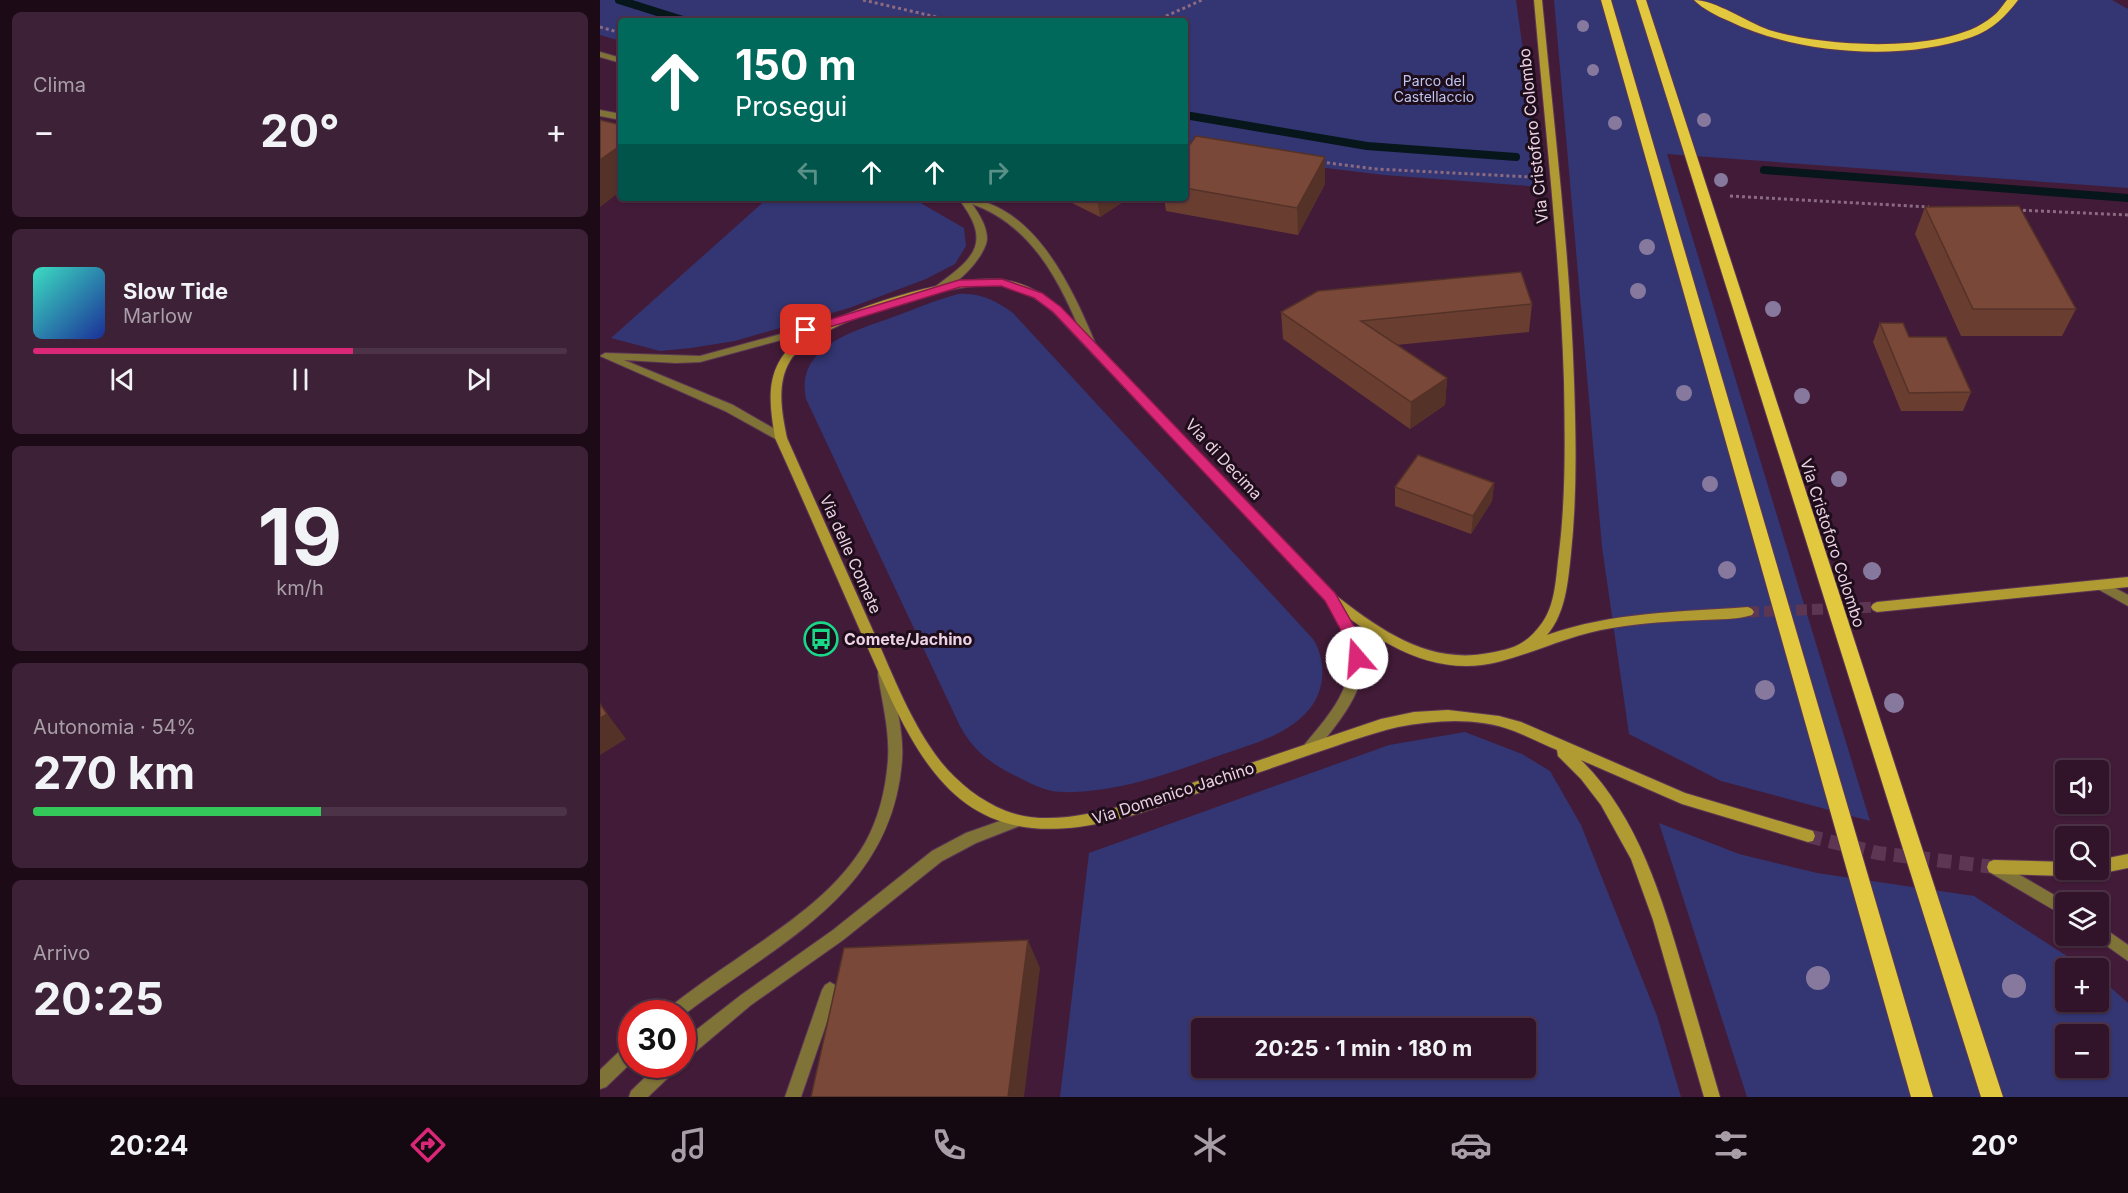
<!DOCTYPE html>
<html lang="it">
<meta charset="utf-8">
<style>
body{margin:0;font-family:Inter,sans-serif;background:#3d2136;color:#f1f3f6;height:100vh;display:flex;flex-direction:column;font-size:22px;white-space:nowrap}
*{box-sizing:border-box;margin:0}
p{font-size:20px;color:#a89ea8}
.icon{flex:none;width:33px;height:33px;fill:none;stroke:currentColor;stroke-width:2;stroke-linecap:round;stroke-linejoin:round}
.map{position:relative;flex:1;overflow:hidden}
.side{display:flex;flex-direction:column;gap:12px;padding:12px;background:#1c0b17;width:600px}
.side>*{flex:none}
.hud{position:absolute;left:18px;top:18px;width:570px;height:183px;border-radius:6px;box-shadow:0 2px 4px #0004,0 0 0 2px #4d3347;background:#00695c;color:#fff;overflow:hidden}
.fabs{position:absolute;left:1455px;top:760px;display:grid;gap:12px}
.fabs a{display:grid;place-items:center;width:54px;height:54px;border-radius:6px;background:#32142a;box-shadow:0 2px 4px #0004,0 0 0 2px #4d3347;font-size:30px}
.speed{position:absolute;left:18px;top:1000px;display:flex;gap:12px;font-size:30px;font-weight:700;text-align:center}
.speed>*{display:grid;place-content:center;width:78px;height:78px;border-radius:50%;background:#32142a;box-shadow:0 2px 4px #0004,0 0 0 2px #4d3347;line-height:1}
.speed .limit{border:9px solid #d22;background:#fff;color:#111}
.pin{position:absolute;display:grid;place-items:center;width:51px;height:51px;color:#fff;margin:-26px;border-radius:12px;box-shadow:0 3px 9px #0006}
.me{position:absolute;width:66px;margin:-33px;rotate:342deg;stroke-linejoin:round;filter:drop-shadow(0 0 4px #0008)}
.turn{display:flex;align-items:center;gap:21px;height:126px;padding:0 18px;font-size:27px}
.turn .icon{width:78px;height:78px;stroke-width:2.5}
.turn b{display:block;font-size:42px;line-height:51px}
.lanes{display:flex;align-items:center;height:57px;padding:0 18px;background:#0003;justify-content:center;gap:30px;direction:ltr}
.lanes .off{opacity:.35}
.big{font-size:45px;font-weight:700;line-height:1.1}
.side .widget{flex:1;display:flex;flex-direction:column;justify-content:center;gap:9px;min-width:0;padding:0 21px;border-radius:9px;background:#3d2136}
.side .dial{align-items:center;gap:0}
.dial b{font-size:78px;line-height:1}
.song{display:flex;align-items:center;gap:18px}
.cover{width:72px;height:72px;border-radius:9px;background:linear-gradient(135deg,hsl(170 70% 55%),hsl(230 70% 35%))}
.played{height:6px;border-radius:3px;background:linear-gradient(90deg,#db2777 60%,#4d3347 60%)}
.keys{display:flex;justify-content:space-around;direction:ltr}
.heat{display:flex;justify-content:space-between;align-items:center;font-size:33px;direction:ltr}
.charge{height:9px;border-radius:4px;background:linear-gradient(90deg,#34c759 54%,#4d3347 0)}
.trip{position:absolute;left:591px;top:1018px;width:345px;height:60px;border-radius:6px;background:#32142a;box-shadow:0 2px 4px #0004,0 0 0 2px #4d3347;font-weight:700;line-height:60px;text-align:center}
.dock{display:flex;height:96px;justify-content:space-around;align-items:center;background:#140811;color:#a89ea8}
.dock .icon{width:42px;height:42px}
.dock .active{color:#db2777}
.dock b{font-size:27px;color:#f1f3f6}
main{display:flex;flex:1;min-height:0}
.map>svg:first-child{display:block}
.green{fill:#333672;fill-rule:evenodd}
.lines{fill:none;stroke-linecap:round;stroke-linejoin:round}
.stream{stroke:#06161a;stroke-width:8}
.secondary-tunnel-far1{stroke:#5c3652;stroke-width:11;stroke-dasharray:11 5;stroke-linecap:butt}
.secondary-tunnel{stroke:#5c3652;stroke-width:14;stroke-dasharray:14 8;stroke-linecap:butt}
.service-casing{stroke:#5d3854;stroke-width:2}
.minor-casing{stroke:#5d3854;stroke-width:2}
.tertiary-casing{stroke:#5d3854;stroke-width:2}
.secondary-casing{stroke:#5d3854;stroke-width:2}
.trunk-casing{stroke:#5d3854;stroke-width:2}
.path{stroke:#8b6a82;stroke-width:3;stroke-dasharray:3 3;stroke-linecap:butt}
.service{fill:#7f7337;fill-rule:evenodd}
.minor{fill:#7f7337;fill-rule:evenodd}
.tertiary{fill:#7f7337;fill-rule:evenodd}
.secondary{fill:#b09a32;fill-rule:evenodd}
.trunk{fill:#e2c83e;fill-rule:evenodd}
.tree{fill:#87799e}
.wall{fill:#693e31}
.shaded-wall{fill:#553228}
.building{fill:#7a4839;stroke:#553228;stroke-width:1.5}
.route{fill:#db2777;stroke:#8e194d;stroke-width:1.5}
.labels{text-anchor:middle;stroke-width:6;stroke-linejoin:round;paint-order:stroke}
.far-park-label{font-size:14px;fill:#bfc6f1;stroke:#1e0d1a}
.street-label{font-size:16px;fill:#ecd2e4;stroke:#1e0d1a}
.poi-label{font-size:16px;font-weight:bold;fill:#ecd2e4;stroke:#1e0d1a;text-anchor:start}
</style>
<main>
<section class="side">
<div class="widget"><p>Clima</p>
<div class="heat"><a>−</a><b class="big">20°</b><a>+</a></div>
</div>
<div class="widget">
<div class="song"><i class="cover"></i><div><b>Slow Tide</b><p>Marlow</p></div></div>
<div class="played"></div>
<div class="keys"><svg class="icon" aria-label="previous" viewBox="0 0 24 24"><path d="M18 5L8 12l10 7zM5 5v14"/></svg><svg class="icon" aria-label="pause" viewBox="0 0 24 24"><path d="M8 5v14M16 5v14"/></svg><svg class="icon" aria-label="next" viewBox="0 0 24 24"><path d="M6 5l10 7-10 7zM19 5v14"/></svg></div>
</div>
<div class="widget dial"><b>19</b><p>km/h</p></div>
<div class="widget"><p>Autonomia · 54%</p><b class="big">270 km</b><div class="charge"></div></div>
<div class="widget"><p>Arrivo</p><b class="big">20:25</b></div>
</section>
<div class="map">
<svg width="1528" height="1097" viewBox="0 0 1528 1097">
<rect width="100%" height="100%" fill="#421b38"/>
<path class="green" d="M0,0H916L942,187L784,175L585,151V21H21V41L0,35Z
M954,0H1512L1528,9V188L1067,154L1270,821L1121,781L1029,734L1002,547Z
M168,198H312L364,228L366,246L355,264L326,279L249,308L135,341L91,348L60,351L11,338Z
M358,294C379,292 397,301 413,313L713,639C728,662 725,695 705,714C681,738 646,746 615,757C573,772 533,787 488,791C477,792 463,793 452,791C438,788 426,781 414,775C389,763 371,748 359,724L206,399C195,346 255,331 293,317C315,309 336,300 358,294Z
M865,732L922,754L950,771L981,825L1057,1016L1081,1097H460L489,853L789,745ZM602,1029H926V1068H602Z
M1059,823L1139,854L1217,873L1374,896L1487,969H1466V1002H1498L1499,977L1528,1003V1097H1147ZM1466,1035H1498V1068H1466Z"/>
<g class="lines">
<path class="stream" d="M19,0L86,21
M585,115L767,146L916,157
M1164,170L1528,198"/>
<path class="secondary-tunnel-far1" d="M1148,612L1277,607"/>
<path class="secondary-tunnel" d="M1208,836L1278,853L1394,867"/>
<g class="service-casing">
<path id="service" d="M0,110L21,114V120L0,116Z
M1500,580L1528,595V606L1496,588L1494,585L1496,582Z
M230,982L235,985L238,990L201,1097H185L222,990L225,985Z"/>
</g>
<g class="minor-casing">
<path id="minor" d="M236,319L240,320V324L100,362L76,363L24,360L133,405L185,435L187,438L185,441L181,442L125,411L0,356L5,353L100,356Z
M730,592L734,594C743,608 754,623 759,639C775,683 740,720 715,752L710,754L705,752L703,748L705,744C732,712 763,677 744,633C739,621 730,609 724,597L726,594Z
M284,669L289,670L290,674C295,702 304,731 302,760C292,895 177,943 82,1016V1014H65L67,1009C90,991 114,974 138,958C184,926 236,893 265,843C279,818 286,788 288,760C290,731 282,702 278,674L279,670Z
M417,815L422,817L424,821L422,825L376,843L342,861L243,940L151,1005L88,1058L82,1060V1041L141,995L233,930L332,851L366,833Z
M1394,860L1468,903H1466V917L1389,872L1387,867L1389,862Z
M1498,924L1528,945V961L1493,936H1498Z
M32,1043V1062L6,1087L0,1089V1070L26,1045Z
M58,1065H77L75,1071L48,1097H29L31,1091Z"/>
</g>
<g class="tertiary-casing">
<path id="tertiary" d="M0,52L21,58V63L0,57Z
M358,198C432,198 472,287 496,345L495,347L491,348L486,345C463,288 435,226 372,204C379,214 387,226 387,239C386,256 353,292 336,290V286C376,257 392,242 358,198Z"/>
</g>
<g class="secondary-casing">
<path id="secondary" d="M934,0H942C954,127 970,254 974,381C976,439 977,496 971,553C968,581 966,613 947,635C1012,612 1080,612 1148,607L1152,609L1154,612L1152,615C1137,620 1118,619 1103,620C1072,621 1042,623 1012,628C972,634 937,652 898,662C832,679 775,640 726,600L453,312C439,301 424,289 405,286C360,278 214,321 190,361C176,384 182,414 187,438C216,503 245,568 274,633C294,677 311,724 341,762C358,783 381,801 406,811C445,826 489,814 527,805L781,719L814,712L848,710L899,716L921,722L1085,793L1213,831L1215,836L1213,841L1208,842L1082,804L981,760C1038,816 1062,898 1084,973C1096,1014 1108,1056 1120,1097H1104L1053,920L1031,859L1001,805L981,779L958,756L957,750C943,744 929,737 914,731C877,717 836,720 798,727C768,734 740,745 712,754C669,769 626,784 583,798C560,806 538,815 514,820C351,861 315,753 259,628C231,565 204,501 175,438C171,413 166,385 179,362C185,351 194,343 204,336C243,309 357,273 404,280C426,283 444,294 461,308L734,594C780,630 829,665 889,653C914,649 927,644 942,623C956,604 956,575 959,553C966,496 965,438 964,381C960,254 945,127 934,0Z
M1528,577V587L1277,612L1273,610L1271,607L1273,604L1277,602Z
M1528,854V868L1498,874L1493,872L1492,870H1498V860Z
M1394,860L1466,862V870H1473L1471,874L1466,876L1394,874L1389,872L1387,867L1389,862Z"/>
</g>
<g class="trunk-casing">
<path id="trunk" d="M1001,0H1011L1333,1097H1311Z
M1036,0H1046L1403,1097H1381Z
M1094,0C1115,0 1147,22 1169,30C1223,47 1347,55 1392,17C1398,13 1402,6 1407,0H1418C1406,16 1392,30 1372,37C1300,62 1197,54 1129,21C1117,16 1103,9 1094,0Z"/>
</g>
<path class="path" d="M263,0L354,21
M555,21L602,0
M0,27L21,33
M585,143L594,145
M721,162L776,169L931,177
M1130,196L1329,207
M1417,210L1528,215"/>
<use href="#service" class="service"/>
<use href="#minor" class="minor"/>
<use href="#tertiary" class="tertiary"/>
<use href="#secondary" class="secondary"/>
<use href="#trunk" class="trunk"/>
</g>
<g class="tree">
<circle cx="983" cy="26" r="6"/>
<circle cx="993" cy="70" r="6"/>
<circle cx="1104" cy="120" r="7"/>
<circle cx="1015" cy="123" r="7"/>
<circle cx="1121" cy="180" r="7"/>
<circle cx="1047" cy="247" r="8"/>
<circle cx="1038" cy="291" r="8"/>
<circle cx="1173" cy="309" r="8"/>
<circle cx="1084" cy="393" r="8"/>
<circle cx="1202" cy="396" r="8"/>
<circle cx="1239" cy="479" r="8"/>
<circle cx="1110" cy="484" r="8"/>
<circle cx="1127" cy="570" r="9"/>
<circle cx="1272" cy="571" r="9"/>
<circle cx="1165" cy="690" r="10"/>
<circle cx="1294" cy="703" r="10"/>
<circle cx="1218" cy="978" r="12"/>
<circle cx="1414" cy="986" r="12"/>
</g>
<path class="wall" d="M585,151L725,184L698,235L566,211L564,198H585Z
M462,198H529L500,217Z
M1325,207L1476,309L1462,336H1361L1315,234Z
M932,304L929,332L796,345L847,378L845,405L810,429L683,339L681,312Z
M1280,323L1309,337L1371,392L1363,411H1301L1273,342Z
M894,483L892,501L871,534L795,506V487Z"/>
<path class="shaded-wall" d="M21,145V191L0,207V160Z
M725,157V184L698,235L697,208Z
M497,198H529L500,217L497,199Z
M847,378L845,405L810,429L811,402Z
M894,483L892,501L871,534L873,516Z
M0,704L26,739L0,755Z
M428,940L440,968L424,1097H408Z"/>
<path class="building" d="M0,120L21,125V145L0,160Z
M596,136L725,157L697,208L585,188V151Z
M1419,206L1476,309H1373L1325,207Z
M921,272L932,304L761,321L847,378L811,402L681,312L718,291Z
M1280,323H1303L1309,337H1346L1371,392L1309,393Z
M818,455L894,483L873,516L795,487Z
M0,704L7,714L0,718Z
M428,940L408,1097H211L244,948Z"/>
<path class="route" d="M402,279L442,293L461,307L735,593L759,635L765,658L763,662H752L744,636L725,601L487,348L453,312L434,298L401,286L360,287L210,333L206,334L200,330L202,328L359,280Z"/>
<defs>
<g id="bus-ring" transform="scale(1.725)"><circle r="9.5" fill="#1e0d1a" stroke="#19d989" stroke-width="1.5"/><path d="M-5-6H5V4H4V6H2V4H-2V6H-4V4H-5ZM-3.5-4V0h7V-4ZM-3.5 1.2v1.5H-2V1.2ZM2 1.2v1.5H3.5V1.2Z" fill="#19d989"/></g>
</defs>
<g fill-rule="evenodd">
<use href="#bus-ring" x="221" y="639"/>
</g>
<g class="labels">
<g class="far-park-label">
<text x="834" y="86">Parco del<tspan x="834" dy="16">Castellaccio</tspan></text>
</g>
<g class="street-label">
<text transform="translate(933 136) rotate(-96)" y="6">Via Cristoforo Colombo</text>
<text transform="translate(624 459) rotate(47)" y="6">Via di Decima</text>
<text transform="translate(1233 543) rotate(72)" y="6">Via Cristoforo Colombo</text>
<text transform="translate(251 554) rotate(66)" y="6">Via delle Comete</text>
<text transform="translate(573 793) rotate(-18)" y="6">Via Domenico Jachino</text>
</g>
<g class="poi-label">
<text x="244" y="645">Comete/Jachino</text>
</g>
</g>
</svg>
<div class="fabs">
<a><svg class="icon" aria-label="sound" viewBox="0 0 24 24"><path d="M4 9h4l5-4v14l-5-4H4zM17 9q2 3 0 6"/></svg></a>
<a><svg class="icon" aria-label="search" viewBox="0 0 24 24"><circle cx="10" cy="10" r="6"/><path d="M15 15l6 6"/></svg></a>
<a><svg class="icon" aria-label="layers" viewBox="0 0 24 24"><path d="M12 4l9 5-9 5-9-5zM3 14l9 5 9-5"/></svg></a>
<a>+</a>
<a>−</a>
</div>
<div class="speed"><div class="limit">30</div></div>
<div class="pin" style="left:206px;top:330px;background:#d93025"><svg class="icon" aria-label="arrive" viewBox="0 0 24 24"><path d="M6 21V4h12l-3 4 3 4H6"/></svg></div>
<svg class="me" style="left:757px;top:658px" viewBox="-20 -20 40 40"><circle r="19" fill="#fff"/><path d="M0-13L10 11 0 6-10 11z" fill="#db2777"/></svg>
<div class="trip">20:25 · 1 min · 180 m</div>
<div class="hud">
<div class="turn"><svg class="icon" aria-label="ahead" viewBox="0 0 24 24"><path d="M12 20V5M6 11l6-6 6 6"/></svg><div><b>150 m</b>Prosegui</div></div>
<div class="lanes"><svg class="icon off" aria-label="left" viewBox="0 0 24 24"><path d="M17 20v-9H6M10 6l-5 5 5 5"/></svg><svg class="icon" aria-label="ahead" viewBox="0 0 24 24"><path d="M12 20V5M6 11l6-6 6 6"/></svg><svg class="icon" aria-label="ahead" viewBox="0 0 24 24"><path d="M12 20V5M6 11l6-6 6 6"/></svg><svg class="icon off" aria-label="right" viewBox="0 0 24 24"><path d="M7 20v-9h11M14 6l5 5-5 5"/></svg></div>
</div>
</div>
</main>
<nav class="dock">
<b>20:24</b>
<svg class="icon active" aria-label="directions" viewBox="0 0 24 24"><path d="M12 3l9 9-9 9-9-9zM9 14v-3h6M13 9l2 2-2 2"/></svg>
<svg class="icon" aria-label="music" viewBox="0 0 24 24"><path d="M9 18V5l10-2v13"/><circle cx="6" cy="18" r="3"/><circle cx="16" cy="16" r="3"/></svg>
<svg class="icon" aria-label="phone" viewBox="0 0 24 24"><path d="M5 4h4l2 5-3 2q2 4 5 5l2-3 5 2v4C11 20 4 13 5 4z"/></svg>
<svg class="icon" aria-label="climate" viewBox="0 0 24 24"><path d="M12 3v18M4 7l16 10M4 17L20 7"/></svg>
<svg class="icon" aria-label="car" viewBox="0 0 24 24"><path d="M5 17H2v-5l4-1 3-4h7l3 4 3 1v5h-3M9 17h6M6 11h13"/><circle cx="7" cy="17" r="2"/><circle cx="17" cy="17" r="2"/></svg>
<svg class="icon" aria-label="filters" viewBox="0 0 24 24"><path d="M4 7h16M4 17h16"/><circle cx="9" cy="7" r="2"/><circle cx="15" cy="17" r="2"/></svg>
<b>20°</b>
</nav>
